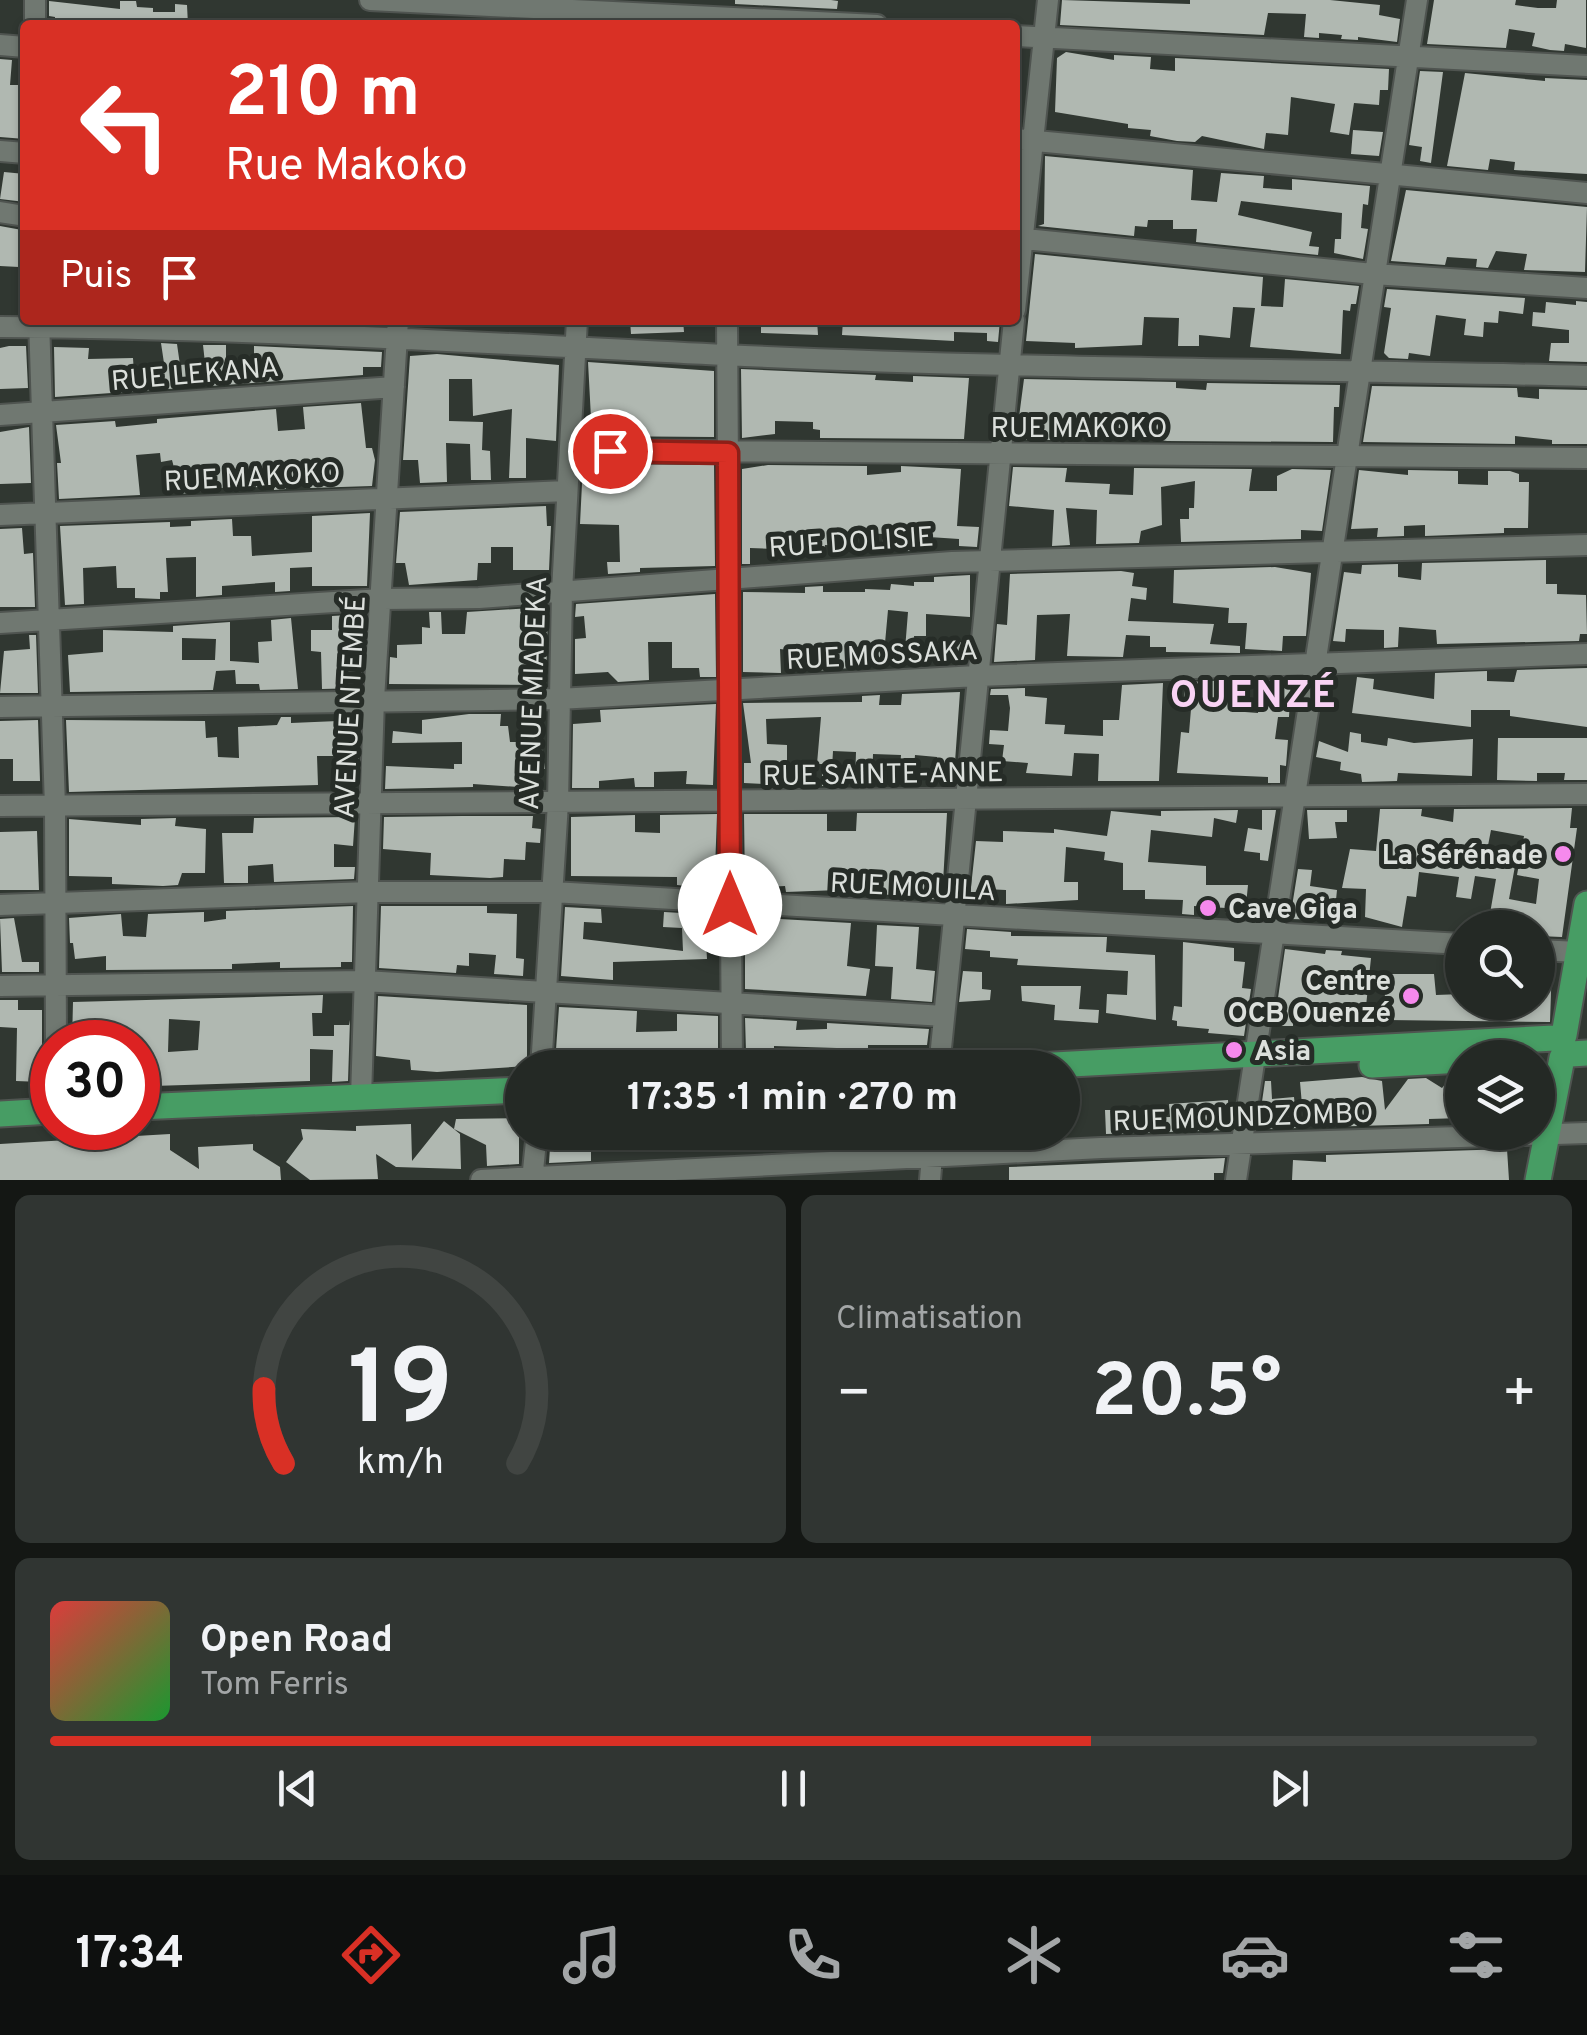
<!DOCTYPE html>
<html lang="fr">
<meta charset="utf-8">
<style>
body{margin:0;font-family:Overpass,sans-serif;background:#303532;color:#f1f3f6;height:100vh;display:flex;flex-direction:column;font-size:38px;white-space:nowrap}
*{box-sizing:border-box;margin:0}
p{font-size:32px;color:#a3a6a7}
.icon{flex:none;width:55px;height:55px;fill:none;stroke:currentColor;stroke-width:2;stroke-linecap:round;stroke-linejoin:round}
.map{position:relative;height:1180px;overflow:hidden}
.drawer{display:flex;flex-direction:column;gap:15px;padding:15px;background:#141714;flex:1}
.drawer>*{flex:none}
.top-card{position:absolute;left:20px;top:20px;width:1000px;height:305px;border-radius:10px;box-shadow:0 2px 8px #0004,0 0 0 2px #414542;background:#d93025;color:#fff;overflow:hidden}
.tools{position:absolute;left:1445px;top:910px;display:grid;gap:20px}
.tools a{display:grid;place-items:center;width:110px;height:110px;border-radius:50%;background:#242925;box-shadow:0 2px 8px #0004,0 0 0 2px #414542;font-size:50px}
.speed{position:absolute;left:30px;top:1020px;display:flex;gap:20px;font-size:50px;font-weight:700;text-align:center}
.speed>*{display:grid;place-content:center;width:130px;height:130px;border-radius:50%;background:#242925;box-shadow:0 2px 8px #0004,0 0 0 2px #414542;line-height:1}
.speed .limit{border:15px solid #d22;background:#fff;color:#111}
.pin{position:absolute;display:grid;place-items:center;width:85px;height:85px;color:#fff;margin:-42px;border:5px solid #fff;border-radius:50%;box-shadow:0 2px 10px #0007}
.me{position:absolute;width:110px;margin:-55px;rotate:0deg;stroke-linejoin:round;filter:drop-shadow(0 0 8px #0008)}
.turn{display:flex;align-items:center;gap:35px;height:210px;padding:0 40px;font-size:45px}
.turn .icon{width:130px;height:130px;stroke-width:2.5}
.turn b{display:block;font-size:70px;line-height:85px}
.then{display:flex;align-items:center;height:95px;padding:0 40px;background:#0003;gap:20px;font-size:38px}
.big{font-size:75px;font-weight:700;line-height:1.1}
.drawer .widget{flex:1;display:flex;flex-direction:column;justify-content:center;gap:15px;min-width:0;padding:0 35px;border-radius:15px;background:#303532}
.drawer .dial{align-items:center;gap:0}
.dial svg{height:260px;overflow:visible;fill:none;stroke:#414542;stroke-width:7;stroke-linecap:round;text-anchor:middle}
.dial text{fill:#f1f3f6;stroke:none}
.song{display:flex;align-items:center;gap:30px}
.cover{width:120px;height:120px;border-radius:15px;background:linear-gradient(135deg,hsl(0 70% 55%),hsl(130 70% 35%))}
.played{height:10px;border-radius:5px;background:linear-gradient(90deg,#d93025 70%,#414542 70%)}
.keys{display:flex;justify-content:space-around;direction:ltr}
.heat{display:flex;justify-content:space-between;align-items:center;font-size:55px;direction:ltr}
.drawer .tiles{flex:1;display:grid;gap:15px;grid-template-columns:1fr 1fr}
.widget:last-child{grid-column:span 2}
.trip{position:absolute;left:505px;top:1050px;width:575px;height:100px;border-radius:50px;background:#242925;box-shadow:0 2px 8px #0004,0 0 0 2px #414542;font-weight:700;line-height:100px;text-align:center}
.tab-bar{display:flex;height:160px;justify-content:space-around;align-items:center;background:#0e100f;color:#a3a6a7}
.tab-bar .icon{width:70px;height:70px}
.tab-bar .selected{color:#d93025}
.tab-bar b{font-size:45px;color:#f1f3f6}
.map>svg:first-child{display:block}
.building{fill:#b0b8b1;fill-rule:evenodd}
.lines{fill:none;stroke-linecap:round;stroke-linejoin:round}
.minor-casing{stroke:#4f5450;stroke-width:24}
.major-casing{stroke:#4f5450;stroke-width:29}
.minor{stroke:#707871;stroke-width:20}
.major{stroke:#479d64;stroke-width:25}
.route-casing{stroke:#8d1f18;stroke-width:25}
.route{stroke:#d93025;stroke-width:18}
.poi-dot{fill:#f689ed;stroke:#262c27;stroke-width:4}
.labels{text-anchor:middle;stroke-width:10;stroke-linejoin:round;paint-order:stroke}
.street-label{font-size:28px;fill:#dce0dc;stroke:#262c27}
.poi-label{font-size:28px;font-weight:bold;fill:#dce0dc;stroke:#262c27;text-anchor:end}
.district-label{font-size:38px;font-weight:bold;letter-spacing:2.5px;fill:#f9d3f4;stroke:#262c27}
</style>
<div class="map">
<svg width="1587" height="1180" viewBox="0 0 1587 1180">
<rect width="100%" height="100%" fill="#303731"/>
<path class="building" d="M735,0H831L838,1L837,9L735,4Z
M1062,0L1190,4V0H1330L1380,5L1379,15L1400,19L1397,42L1358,37V40L1341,39L1342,35L1319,33V38L1304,37L1306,14L1268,13L1264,35L1060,25Z
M1434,0H1516L1515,5L1538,8H1556L1557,0H1586V48L1565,44L1564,51L1550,50L1532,46L1535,33L1509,29L1506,48L1427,44Z
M49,1L120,9V1H136L137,7L153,8V12H175V4L187,5L188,25H55V17L49,16Z
M1066,52L1114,60V55L1151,57L1150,69L1175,71V58L1389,69L1388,90H1380L1379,105L1354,103L1349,135L1330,132L1335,104L1291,97L1288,135L1266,133L1264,149L1202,136L1195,142L1177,141L1150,136L1151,130L1128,128V124L1055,112L1057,58Z
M0,59L12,60L10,85H18L20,128H25V139L0,137Z
M1420,71L1443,72L1431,163L1420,161L1422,147L1409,145Z
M1465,73L1545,81V78L1587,80V174L1514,170L1515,162L1490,159L1488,170L1447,166Z
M1353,130L1383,132L1379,156L1351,154Z
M1045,156L1193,170L1191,200L1217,202L1221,173L1264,176L1263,188L1292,190V179L1370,186L1368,205L1363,204L1361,228L1368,229L1363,259L1334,253L1335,239H1341L1342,213L1241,201L1238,215L1312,232L1309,246L1319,247L1318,255L1196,242L1197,229H1173V220H1148L1147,227L1135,226L1134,236L1038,226L1044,224Z
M4,172L25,174V202L0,199Z
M1406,190L1587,207L1585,272L1524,270L1527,254L1496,251L1488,268L1476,267L1477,259L1447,257L1445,265L1391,261Z
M0,226L22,230L19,267L0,266Z
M1035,254L1263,277L1261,306L1283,307L1285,279L1359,286L1356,304H1351L1350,311L1343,310L1341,354L1250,347L1255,308L1233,307L1230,338L1199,335V346H1178L1179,318L1144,317L1142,345L1075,348V343L1026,341Z
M1387,289L1525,298L1523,314L1499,311L1498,323L1484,322L1483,337L1464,335L1466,319L1436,315L1430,356L1409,353L1408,359L1389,358L1384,353L1391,308L1384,307Z
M1576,301L1587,302V362L1549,361L1551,343H1569V330L1532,326L1533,312L1545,313L1546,302L1576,305Z
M630,320H683L684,332L631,334Z
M761,320H817L818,335L761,333Z
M843,320H1000L998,342L987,341V333L954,332V341L842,335Z
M161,343L177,344L180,365L205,363L203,345H226V361H254V346L382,352L381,367H363V375L55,397L54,347L89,348L88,359L133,358L134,373L165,370Z
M9,346H26L28,388L0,389V348Z
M437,354L559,365L556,441L526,438V478H509L512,409L473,416L472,379H449V421L483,422L482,450L490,451L491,480H471L470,444L446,443L447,482L420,483L418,460H403L410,356Z
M588,362L714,371V437L585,436L586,418H591Z
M741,369L876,375L875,380L913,382V376L969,378L964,439L820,438V430L813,429V422L775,421V434L742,438Z
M1024,379L1176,382V388L1206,390L1207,383L1340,385L1339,407H1334L1333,442L1167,441L1120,434V428H1078V431H1054L1053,440H1016Z
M1372,386L1517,388L1518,397L1539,399V389L1587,390V444H1552V440L1515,436V444L1363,442Z
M361,403L366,448H372L375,460L372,486L310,488V481L285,484L286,489L274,490V485L243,489L242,485L181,494L172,460L161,462L160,453L136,455L140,495L59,499L57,463H61L56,425L115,421L116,427L157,423V419L276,409L278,431L305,429L303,407Z
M29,427L31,483L0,484V432Z
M583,464L714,465L715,566L640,568V572L608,574L607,562H620L619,525L580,524Z
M768,465L867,466V475L901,472V466L961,469L957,526L979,527L977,547L959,546V539L914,536L911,551H881L883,534L849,532V546L825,545L824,551L750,548V564H742V469Z
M1013,467L1067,468L1065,482L1110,484L1109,494L1133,495L1134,468L1252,469L1249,491H1277V476L1292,469L1331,470L1322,531L1301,530V539L1181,542L1180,519H1189V508H1194L1195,481L1161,487L1162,525L1141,531L1139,543L1096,544L1097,510L1066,508L1070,545L1052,546L1054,510L1009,506Z
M1359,470L1408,475V470L1458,471V484L1488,485V471H1510L1519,474V482H1529L1528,528H1504V533L1425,536V525L1404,526V536L1377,537L1378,528L1351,529Z
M546,506L547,526H551L549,570H513V547H491V563H478L477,580L409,585L405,563H396L400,512Z
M370,513L367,586H312V567L290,568V591L275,592V582L222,586V595L196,597V557L166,558L168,592H160V599L135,598V588H117L116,566L83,568L84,604L65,605L60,526L170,522V527L191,526V521L232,519L233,536H251L252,556L312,552V516Z
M22,528L24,554L33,553L35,607H0V529Z
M1546,560V584H1557V594L1586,595L1587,634H1580L1579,641L1437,644L1436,630L1399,627L1398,647L1384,648V630L1346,629L1345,642L1333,641L1344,572L1361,574L1362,565L1398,564V577L1421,580L1422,563Z
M1275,567L1311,573L1306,636H1283L1282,651L1245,649L1247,623H1228L1229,608L1173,603L1174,570Z
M1121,571L1134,573L1132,586L1147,588L1146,600L1131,598L1128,621L1214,624L1210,644L1240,646V653L1166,652V647H1150V636L1126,635L1123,657L1067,656L1070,614L1037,615L1035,660L994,662L997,624L1007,625L1010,574Z
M970,575V617L926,614V636H914L916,662H904L908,612L888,610L883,665L816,671L815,653L780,649L781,673L743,672V592L805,593V587L823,586V592H865V589L890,590L891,584L914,586V582H934V577Z
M715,594L716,677H700L699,668H672V642H648L649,680L618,682L608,672L575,674V639L586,638L584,616L575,617L576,604Z
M548,607L546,685L389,684L390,657L397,658V645L422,644V627L430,628L429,612H441L442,634H465L467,612Z
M366,614L361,688L322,689L321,652L311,651V630H332V616Z
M291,618L298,689L260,690L259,684H236L235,670L216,671L213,690L70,692L68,655L103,652V630L173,632V626L230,622V661L259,663L258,642L272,641L271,620ZM182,638L216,639L215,660H182Z
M29,635H36L38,693H0L4,651L30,649Z
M938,642H968L966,660L938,661Z
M1587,668V727L1510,716V710H1471V727L1352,713L1357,677L1374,679L1373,689L1434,699L1435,673L1487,671V681L1514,682L1517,670Z
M1235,680L1232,711L1258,713L1261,680H1291L1289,717H1278L1275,739L1288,740L1286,766L1280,765V783H1268V777L1177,773L1181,732L1189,733L1191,709L1183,708L1186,682Z
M1163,683L1159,781H1098L1099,754L1074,753L1072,776L1026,773L1028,763L1002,761L1004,745L989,744L990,730L1008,731L1010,708L1008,695H990L991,689L1025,688V696L1047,698L1045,724L1065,725L1064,734L1103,736V720H1119L1122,685Z
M960,692L954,776L936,775L937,757L915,755L913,783L899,782L901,755L873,754L872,785L855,784L856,752L833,751L831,786H822V764H817L821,717L766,719L767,744L787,745V785L744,783V763H751L743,703L862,702V696L880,695L879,705H901L902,694Z
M716,704L713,785L686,784L687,771L654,772V787H635L634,778L599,781V788H572L573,724L601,722L600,710Z
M469,714H501L500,726H508L510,742H541L545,769L534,768L533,788L473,784V787L385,789L386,766L454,769V764H462V742L392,743L393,731L422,734V720Z
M338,716H360L358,772L339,773L338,756H317L318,785L69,792L66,720L205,721L206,738L217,737L218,757L239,758L238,727L277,725L281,717H291V723L338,721Z
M38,720L40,781H13V759H0V721Z
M1350,732L1361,734V742L1387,746L1388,738L1414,743L1473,739L1472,776L1398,773L1397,781L1362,782L1361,774L1340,770L1341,762L1316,757L1319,741L1348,752Z
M1498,738H1587V780H1564L1565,773H1537V781L1497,780Z
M1572,808L1570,828H1577L1562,937L1538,936V928L1488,925L1496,879L1475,876L1471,899L1456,897L1459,877L1419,872L1416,897L1407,896L1402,927L1365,917L1366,889L1342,888L1350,849L1376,851L1380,809H1422L1421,816L1453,822L1454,809ZM1491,830L1524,836L1517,875L1539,879L1536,904L1509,899L1515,866L1485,861Z
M1238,810L1236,823L1214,818L1212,837L1151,830L1148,862L1206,866V885H1248L1245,915L1225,913L1226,908L1194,906V915L1182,914L1183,900L1145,899V890H1123V863L1104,860L1105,852L1066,847L1064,882H1078V900L1006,904V890L985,889L984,898L970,896L976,841L1003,842V831L1054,833V829L1107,836L1111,811L1161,816V811Z
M1262,810H1276L1268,861L1260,860V853L1244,851L1248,828L1262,830Z
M1307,810H1347V822H1335L1337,838L1309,839Z
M857,813H947L942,900L839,890L786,892L785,886L745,888L744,814H827V831H856Z
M717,814L715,870L697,869V887L677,885V877L571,876V817L635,815V832L660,833V815Z
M462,816H533L532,828L541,829L540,843L526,842L525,860L504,859L503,877L490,878L430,875L431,853L383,849L384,817Z
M355,817L353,846L334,844V867H355L354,879L274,882L273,864L248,866V883H224L222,833H253L254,818Z
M176,818L175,826L206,829L205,873H182L178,885L163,886L112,884V877L69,876V819L141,825V819Z
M37,831L39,890H0V832Z
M1298,869L1312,870L1310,886L1337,890L1334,920L1290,919Z
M353,906L352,962H341V967L280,968V962L232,964V969L106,970V956L75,959L73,943H70L69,918L121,914L123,936L146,937L148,914L204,912V922L226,919V911Z
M381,906H487V913L517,914L516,958L524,959L523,976L494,974L496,955L469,953V966L457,965L456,973L379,968Z
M565,907L601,909L602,923L584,922L583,939L683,951L682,928L663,927L664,912L717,915V942H706L707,959L613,962V980L561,976Z
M745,917L851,923L847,966L870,969L866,996L745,989Z
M14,918L22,962H39V972H2L0,919Z
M877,925L919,927L916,969L935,971L932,1002L891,999L893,967L875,966Z
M967,929L1011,932V936L1107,937L1106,952L1155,955L1156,1020L1106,1013L1107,994L1127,995L1128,971L1017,965L1018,959L990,957V951L965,949Z
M1183,942L1234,948V961L1245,962L1242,988L1251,989L1244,1036L1208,1033L1209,1029L1177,1026V1021L1172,1020L1174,1006L1182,1007Z
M1285,949L1325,954L1326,950L1342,951L1341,955L1371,958L1365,1016L1343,1013L1342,1021L1325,1019L1324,1024L1293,1018V1026H1274Z
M1538,964H1552L1550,1022L1387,1020L1383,974H1434L1436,995L1462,994V1002H1538Z
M963,971L982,972V989L991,990L990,1000L959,1002Z
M1021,986H1081L1079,1009L1099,1010L1098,1023L1054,1020L1055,1005L1022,1001Z
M323,995L322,1013H312L313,1036H334V1025H349L350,1020L348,1081L332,1082L333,1050L310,1049V1081L153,1086V1081L138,1080V1042H72L73,1002ZM169,1019L200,1021L198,1050L168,1052Z
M378,996L527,1005V1066L437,1072L411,1070L410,1060L376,1056Z
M0,1000H18V1010H42V1082L16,1081L17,1028L0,1027Z
M559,1007L637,1011L636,1032L677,1031V1014L718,1016V1056L677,1054V1065L642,1066V1060L598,1058L555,1064Z
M745,1018L797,1021L796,1030L827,1029V1023L929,1029L927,1045H868V1049L774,1046V1052L746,1051Z
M1362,1077L1382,1081L1385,1110L1408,1079L1426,1078L1442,1088L1451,1077L1460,1076L1462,1118L1429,1119V1124L1322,1127L1321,1104L1302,1105L1300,1082Z
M1265,1081H1271L1272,1099L1294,1097L1297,1128L1258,1129Z
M1228,1100L1230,1130L1106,1134L1105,1110H1119V1119L1170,1117L1169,1104Z
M519,1118V1164L487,1166L486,1145L454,1129L456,1119Z
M444,1121L460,1134L461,1169L396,1167L376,1154L378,1179L310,1180L286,1162L303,1139L301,1129L356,1131V1126L411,1124L412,1161Z
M551,1132L576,1135L575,1148L591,1149V1161L549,1163Z
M170,1134V1150L199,1169L198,1147L253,1144V1150L280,1167L281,1180H0V1144Z
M1507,1149L1509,1180H1292L1293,1160L1326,1162V1155Z
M1225,1158L1223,1173H1214V1180H1009V1167Z"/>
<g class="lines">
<g class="minor-casing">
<path id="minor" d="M370,0L877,25
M35,25V0
M1015,36L1587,66
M0,45L25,47
M1015,139L1587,193
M0,151L25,153
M0,212L25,216
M1015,238L1373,274L1587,288
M1015,310L1048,0
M39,320L55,807L56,1042
M727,320L732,1068
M0,327C242,328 484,343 726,355C1012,369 1300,369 1587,376
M0,415L394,387
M571,450L1587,458
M0,515L567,491
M0,623L382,599L479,598L952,562L1587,545
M0,707L558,699L977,676L1587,654
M0,806L1587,794
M0,905L370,892H552L1462,944
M1538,950L1578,952
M0,986L364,981L944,1016
M541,1068L558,803L562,591L577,320
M939,1068L1014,320
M361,1097L374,699L398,320
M481,1180L1101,1148L1587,1133
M532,1180L537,1132
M930,1180L934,1132
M1236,1180L1417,0"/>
</g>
<g class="major-casing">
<path id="major" d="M1564,1035L1587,904
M1571,1054L1587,1053
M1372,1065L1462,1060
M998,1068L1554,1038
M138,1107L522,1090
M0,1114L52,1111
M1538,1180L1562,1058"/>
</g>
<use href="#minor" class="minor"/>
<use href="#major" class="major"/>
</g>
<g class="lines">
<g class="route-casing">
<path id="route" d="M610,451L728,453L730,905"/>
</g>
<use href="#route" class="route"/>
</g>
<g class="poi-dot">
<circle cx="1563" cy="854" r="10"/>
<circle cx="1208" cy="908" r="10"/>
<circle cx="1411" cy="996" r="10"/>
<circle cx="1234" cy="1050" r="10"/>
</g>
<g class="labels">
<g class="street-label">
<text transform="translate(195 373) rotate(-5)" y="10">RUE LEKANA</text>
<text x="1079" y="437">RUE MAKOKO</text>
<text transform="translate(252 476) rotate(-3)" y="10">RUE MAKOKO</text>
<text transform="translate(851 541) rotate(-4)" y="10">RUE DOLISIE</text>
<text transform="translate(882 654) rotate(-3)" y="10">RUE MOSSAKA</text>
<text transform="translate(532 693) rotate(-88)" y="10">AVENUE MIADEKA</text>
<text transform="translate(349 707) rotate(-87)" y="10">AVENUE NTEMBÉ</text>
<text transform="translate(883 773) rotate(-1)" y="10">RUE SAINTE-ANNE</text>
<text transform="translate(913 886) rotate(3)" y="10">RUE MOUILA</text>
<text transform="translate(1243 1116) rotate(-2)" y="10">RUE MOUNDZOMBO</text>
</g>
<g class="poi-label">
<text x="1543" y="864">La Sérénade</text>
<text x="1228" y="918" text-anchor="start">Cave Giga</text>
<text x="1391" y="990">Centre<tspan x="1391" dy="32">OCB Ouenzé</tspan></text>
<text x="1254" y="1060" text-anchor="start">Asia</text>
</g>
<g class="district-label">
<text x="1254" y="707">OUENZÉ</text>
</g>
</g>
</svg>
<div class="tools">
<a><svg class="icon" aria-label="search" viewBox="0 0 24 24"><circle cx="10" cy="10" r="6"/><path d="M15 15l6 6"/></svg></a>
<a><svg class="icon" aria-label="layers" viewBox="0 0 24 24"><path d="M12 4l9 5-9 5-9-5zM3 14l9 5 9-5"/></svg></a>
</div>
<div class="speed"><div class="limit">30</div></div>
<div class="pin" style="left:610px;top:451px;background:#d93025"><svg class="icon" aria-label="arrive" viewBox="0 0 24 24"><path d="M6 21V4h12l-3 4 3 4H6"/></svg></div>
<svg class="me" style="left:730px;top:905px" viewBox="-20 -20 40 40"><circle r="19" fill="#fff"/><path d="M0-13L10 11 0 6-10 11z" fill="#d93025"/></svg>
<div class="trip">17:35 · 1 min · 270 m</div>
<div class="top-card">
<div class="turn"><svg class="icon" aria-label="left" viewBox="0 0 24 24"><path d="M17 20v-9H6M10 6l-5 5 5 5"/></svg><div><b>210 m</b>Rue Makoko</div></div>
<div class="then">Puis<svg class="icon" aria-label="arrive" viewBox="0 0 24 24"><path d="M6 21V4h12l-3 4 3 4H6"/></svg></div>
</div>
</div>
<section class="drawer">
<div class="tiles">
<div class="widget dial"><svg viewBox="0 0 100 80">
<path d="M14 69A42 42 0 1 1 86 69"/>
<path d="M14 69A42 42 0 0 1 8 46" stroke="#d93025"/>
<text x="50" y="56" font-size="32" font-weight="700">19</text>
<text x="50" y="72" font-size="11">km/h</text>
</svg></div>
<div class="widget"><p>Climatisation</p>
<div class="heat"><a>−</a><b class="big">20.5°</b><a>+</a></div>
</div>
<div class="widget">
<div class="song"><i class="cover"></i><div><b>Open Road</b><p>Tom Ferris</p></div></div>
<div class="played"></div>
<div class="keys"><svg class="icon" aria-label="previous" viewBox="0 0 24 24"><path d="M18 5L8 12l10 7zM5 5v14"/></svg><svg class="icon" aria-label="pause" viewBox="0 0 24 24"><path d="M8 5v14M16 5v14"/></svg><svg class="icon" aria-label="next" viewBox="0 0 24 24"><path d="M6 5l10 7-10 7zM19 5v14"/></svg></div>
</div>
</div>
</section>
<nav class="tab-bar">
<b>17:34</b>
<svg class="icon selected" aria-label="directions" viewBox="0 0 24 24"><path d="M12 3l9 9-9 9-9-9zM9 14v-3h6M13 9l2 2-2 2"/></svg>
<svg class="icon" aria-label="music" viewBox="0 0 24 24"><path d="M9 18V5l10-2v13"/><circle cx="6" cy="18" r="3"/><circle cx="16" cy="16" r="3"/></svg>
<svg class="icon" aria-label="phone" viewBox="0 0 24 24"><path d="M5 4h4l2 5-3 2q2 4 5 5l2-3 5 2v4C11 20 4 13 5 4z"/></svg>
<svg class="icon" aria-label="climate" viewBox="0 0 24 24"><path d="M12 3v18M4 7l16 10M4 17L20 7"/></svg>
<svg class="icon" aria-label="car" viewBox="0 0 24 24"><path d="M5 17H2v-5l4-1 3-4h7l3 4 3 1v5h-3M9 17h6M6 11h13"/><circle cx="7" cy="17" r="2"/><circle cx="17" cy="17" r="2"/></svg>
<svg class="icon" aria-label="filters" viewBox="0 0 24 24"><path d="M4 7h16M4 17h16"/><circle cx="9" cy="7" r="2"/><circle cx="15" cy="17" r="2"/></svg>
</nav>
